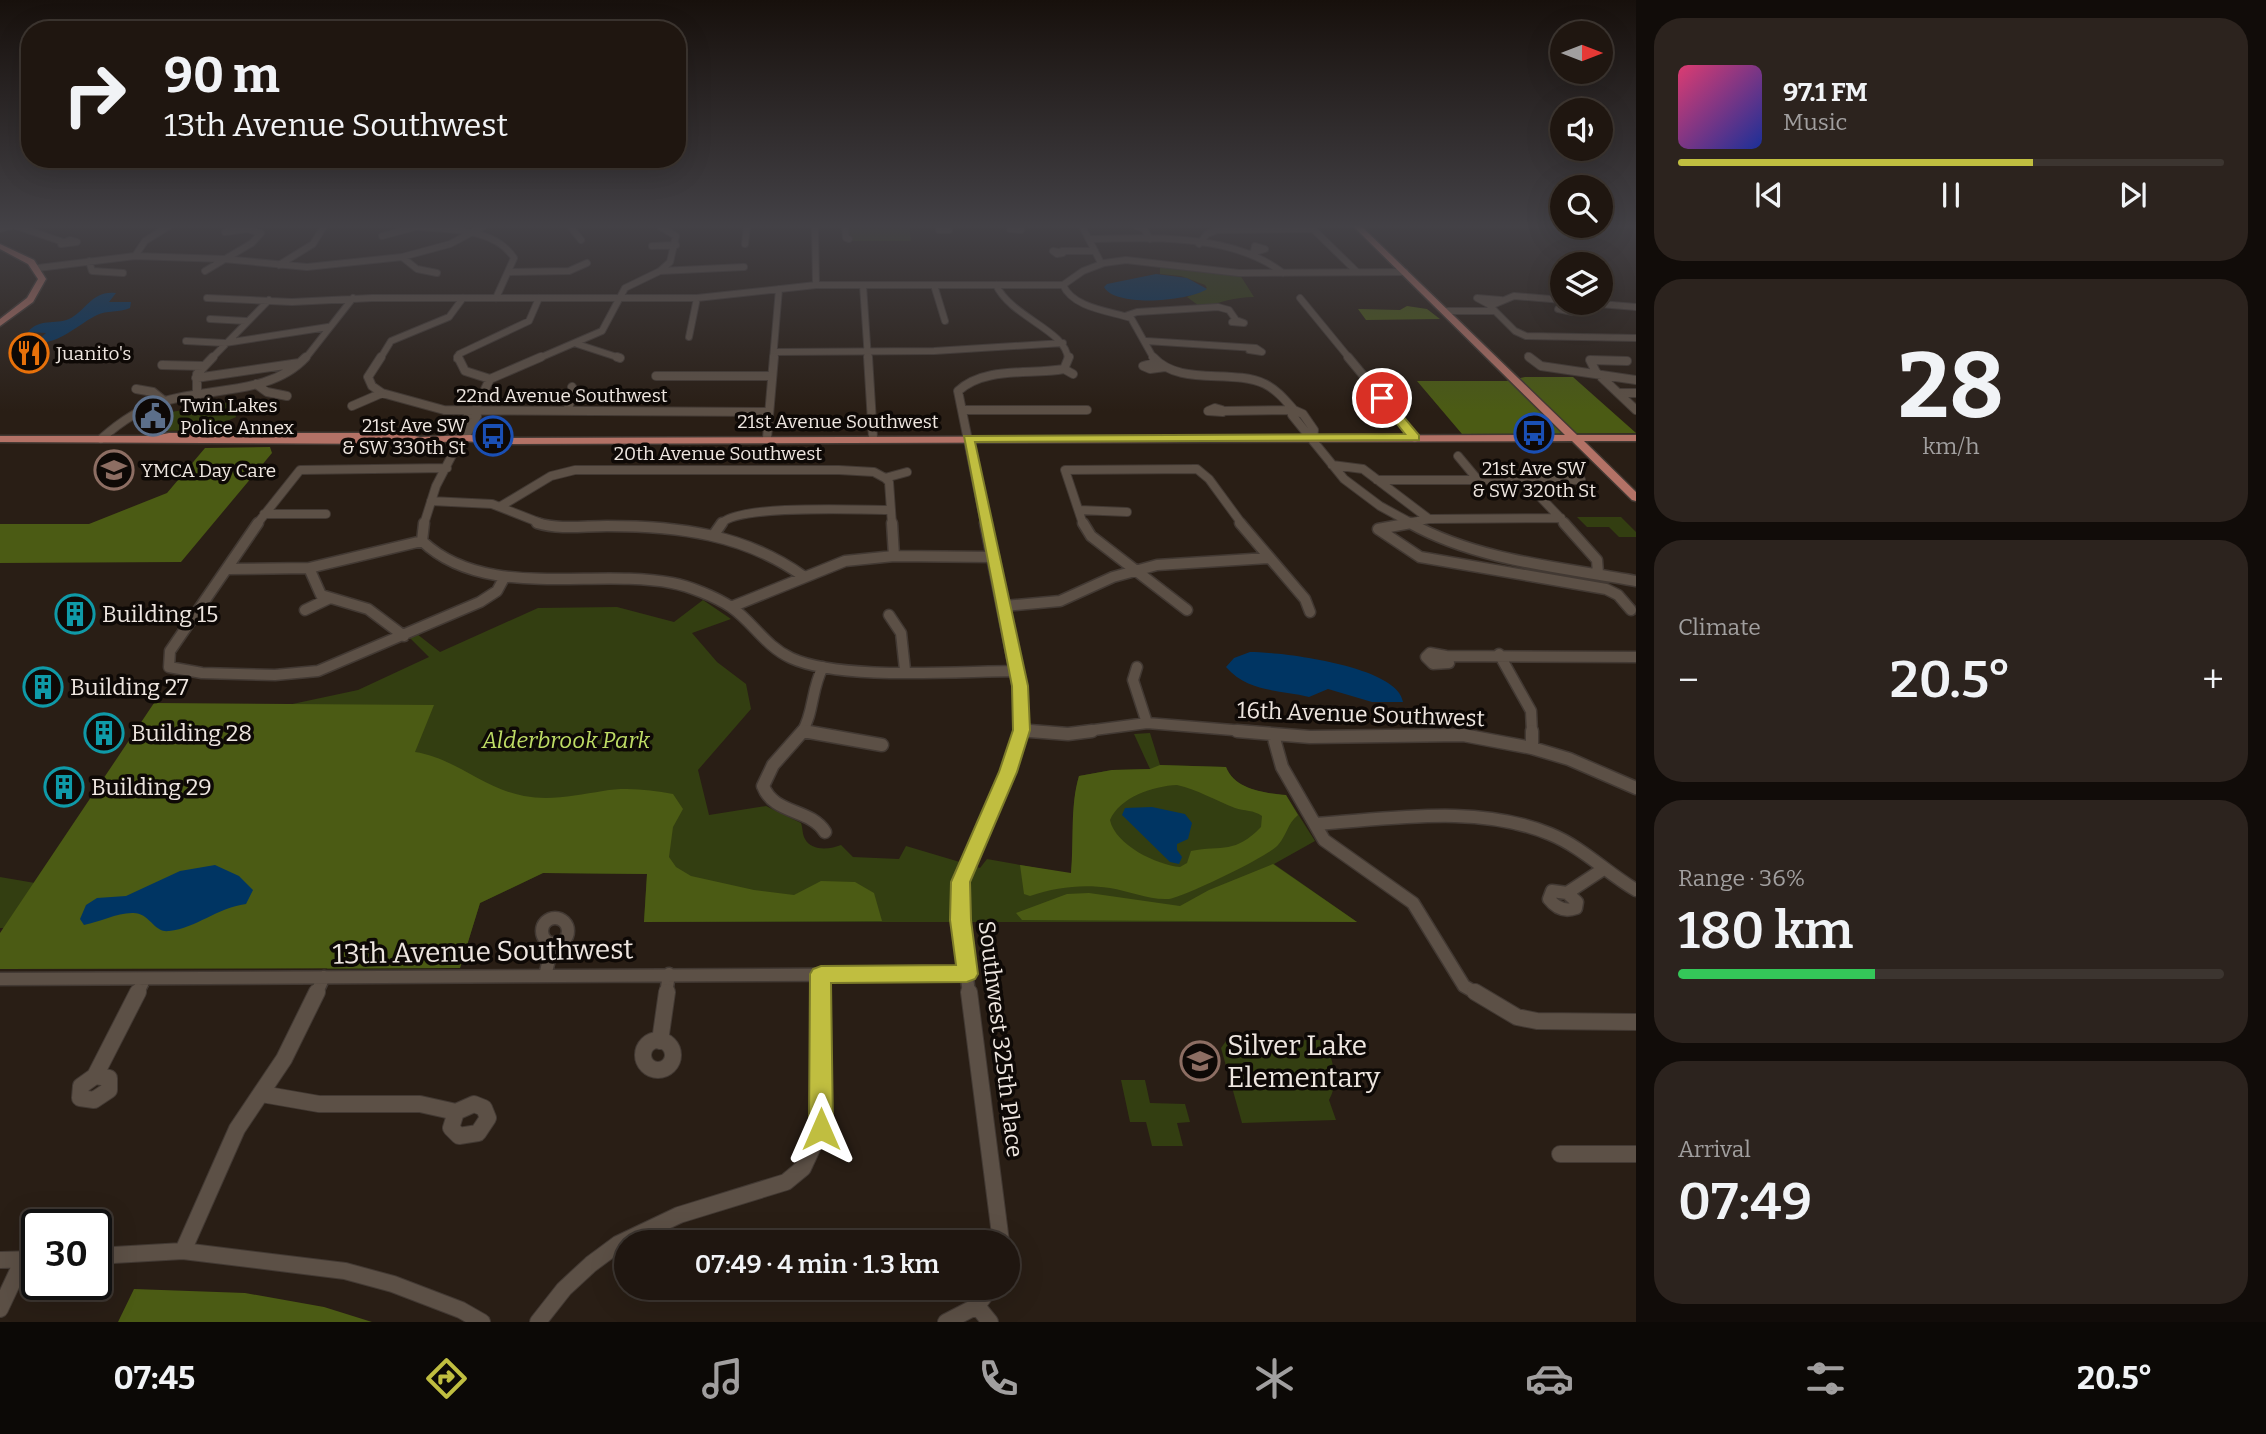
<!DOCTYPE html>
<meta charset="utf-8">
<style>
body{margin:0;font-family:Bitter,serif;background:#2c231e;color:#f1f3f6;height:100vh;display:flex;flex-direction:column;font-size:26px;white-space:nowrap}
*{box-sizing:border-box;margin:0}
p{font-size:23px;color:#a19f9f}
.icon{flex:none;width:38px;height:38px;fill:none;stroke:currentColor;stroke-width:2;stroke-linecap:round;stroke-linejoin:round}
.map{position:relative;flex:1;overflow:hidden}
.details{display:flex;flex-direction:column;gap:18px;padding:18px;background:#110c09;width:630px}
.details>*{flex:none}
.top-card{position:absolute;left:21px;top:21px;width:665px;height:147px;border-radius:28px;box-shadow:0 7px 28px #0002,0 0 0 2px #3c3530;background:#1f1610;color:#f1f3f6;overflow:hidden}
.needle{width:46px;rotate:90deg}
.controls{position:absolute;left:1550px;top:21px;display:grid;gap:14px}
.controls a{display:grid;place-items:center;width:63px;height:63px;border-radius:50%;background:#1f1610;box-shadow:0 7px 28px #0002,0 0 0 2px #3c3530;font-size:35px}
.speed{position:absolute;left:21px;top:1209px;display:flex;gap:14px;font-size:35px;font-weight:700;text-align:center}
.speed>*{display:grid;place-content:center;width:91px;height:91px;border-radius:50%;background:#1f1610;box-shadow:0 7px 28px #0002,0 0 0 2px #3c3530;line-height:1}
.speed .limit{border:4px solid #111;border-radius:10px;background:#fff;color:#111}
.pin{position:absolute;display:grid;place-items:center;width:60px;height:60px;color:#fff;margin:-30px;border:4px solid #fff;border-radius:50%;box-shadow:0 2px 7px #0007}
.me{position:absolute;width:77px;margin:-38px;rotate:0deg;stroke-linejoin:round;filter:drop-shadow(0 0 5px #0008)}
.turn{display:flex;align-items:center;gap:24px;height:147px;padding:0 28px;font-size:32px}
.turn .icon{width:91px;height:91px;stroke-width:2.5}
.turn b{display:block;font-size:49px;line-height:60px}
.big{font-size:52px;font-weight:600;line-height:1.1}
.details .tile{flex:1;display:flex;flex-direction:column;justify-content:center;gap:10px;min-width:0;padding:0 24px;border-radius:28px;background:#2c231e}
.details .dial{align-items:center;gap:0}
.dial b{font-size:91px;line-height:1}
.song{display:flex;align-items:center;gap:21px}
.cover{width:84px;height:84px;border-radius:10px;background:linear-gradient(135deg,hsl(340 70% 55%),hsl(230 70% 35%))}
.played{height:7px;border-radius:4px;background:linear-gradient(90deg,#c0be40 65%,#3c3530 65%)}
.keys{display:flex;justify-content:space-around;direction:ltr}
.heat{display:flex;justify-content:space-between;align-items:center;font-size:38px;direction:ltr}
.charge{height:10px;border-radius:5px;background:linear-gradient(90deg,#34c759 36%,#3c3530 0)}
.trip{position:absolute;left:614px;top:1230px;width:406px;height:70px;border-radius:35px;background:#1f1610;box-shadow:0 7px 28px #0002,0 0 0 2px #3c3530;font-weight:600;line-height:70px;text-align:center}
.tabs{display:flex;height:112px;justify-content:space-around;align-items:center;background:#0c0906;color:#a19f9f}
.tabs .icon{width:49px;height:49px}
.tabs .current{color:#c0be40}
.tabs b{font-size:32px;color:#f1f3f6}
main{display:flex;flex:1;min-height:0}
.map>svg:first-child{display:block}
.green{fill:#333e11}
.forest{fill:#4b5b14;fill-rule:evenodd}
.water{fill:#003563}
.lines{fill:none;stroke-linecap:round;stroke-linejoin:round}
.minor-far4-casing{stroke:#423933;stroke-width:8}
.minor-far3-casing{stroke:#423933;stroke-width:10}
.minor-far2-casing{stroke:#423933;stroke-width:13}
.minor-far1-casing{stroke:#423933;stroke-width:15}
.minor-casing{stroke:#423933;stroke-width:18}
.major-casing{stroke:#423933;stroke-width:3}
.minor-far4{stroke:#5c5046;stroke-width:6}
.minor-far3{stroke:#5c5046;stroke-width:8}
.minor-far2{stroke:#5c5046;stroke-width:10}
.minor-far1{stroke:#5c5046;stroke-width:12}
.minor{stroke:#5c5046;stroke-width:16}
.major{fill:#b37266;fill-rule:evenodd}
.route{fill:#c0be40;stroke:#7d7c2a;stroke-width:2}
.labels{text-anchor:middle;stroke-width:7;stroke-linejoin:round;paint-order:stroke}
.far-poi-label{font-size:19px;fill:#eee6e0;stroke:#0e0906;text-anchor:start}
.far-street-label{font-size:19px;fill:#eee6e0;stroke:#0e0906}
.poi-label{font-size:23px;fill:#eee6e0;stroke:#0e0906;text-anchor:start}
.street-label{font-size:23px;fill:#eee6e0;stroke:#0e0906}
.park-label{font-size:23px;font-style:italic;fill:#bedc65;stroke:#0e0906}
.near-street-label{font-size:28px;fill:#eee6e0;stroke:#0e0906}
.near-poi-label{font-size:28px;fill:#eee6e0;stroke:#0e0906;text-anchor:start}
</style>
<main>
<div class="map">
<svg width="1636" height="1322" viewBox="0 0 1636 1322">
<rect width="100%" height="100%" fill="#291e15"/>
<path class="green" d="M848,226H909L911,241H849Z
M1160,263L1240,275L1254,297C1235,297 1220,302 1202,308L1187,297L1207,288L1205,285L1181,276L1160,274Z
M233,402L236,417L207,430L160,431L173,417L171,412Z
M1577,517H1621L1636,532V537H1619L1609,527H1587Z
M703,600L731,619L692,633L717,662L746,684L751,709L698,770L709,815L766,806L801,823C803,828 802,834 805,839C812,852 831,849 841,845L853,857L899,859L906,846L980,868L987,859L1071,874C1075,841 1070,806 1079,776L1112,770L1150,769L1134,734L1150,733L1160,765L1226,767C1235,790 1265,793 1286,795L1315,841L1274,864L1357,922H644L647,874L543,873L480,903L460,968L327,969L433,705L283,706L358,690L429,657L409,637L417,634L440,652L538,608L617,607L674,622Z
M0,877L35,883L4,928H0Z
M1325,1040C1332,1059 1340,1081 1329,1100L1336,1120L1242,1123L1221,1048L1226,1041Z
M1121,1080H1145L1150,1103L1185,1104L1190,1122L1177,1123L1183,1146H1152L1146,1122H1130Z"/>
<path class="forest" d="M1407,306L1427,309L1440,319L1366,320L1358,309L1400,310Z
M1525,377H1573L1636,433L1462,434L1417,381H1506Z
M270,447L272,453L181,562L0,563V524H89L167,493L205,448Z
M154,703L434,705L415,752C455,758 484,789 524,796C551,801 577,795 603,791C627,787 650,790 673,794L683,809L673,827L669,857L676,867L691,876L754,890L794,895L821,881L855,882L874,893L882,921L644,922L647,874L543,873L480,903L460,968L0,969V933Z
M1160,765L1226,767C1235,790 1265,793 1286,795L1298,815C1287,824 1287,835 1278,845C1269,856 1180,899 1168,899C1149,900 1129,891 1110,888C1082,884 1057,887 1030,896L1024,894L1020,865L1071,873C1074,841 1070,806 1079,776L1112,770L1150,769ZM1177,785C1198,790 1215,800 1235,808C1244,811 1254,810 1262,816L1261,827C1235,854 1223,845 1191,851L1187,863L1180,867C1157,865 1115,845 1110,820C1120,797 1153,786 1177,785Z
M1273,864L1357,922L1022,920L1016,913L1067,894L1089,893L1180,906L1209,890Z
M134,1289L245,1293L324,1307L372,1322H118Z"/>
<path class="water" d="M1156,274L1187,278L1207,289C1190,301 1115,308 1104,287L1107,284Z
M116,293L109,302H131L130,308C119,313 107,310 97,315C80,323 54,348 37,341L46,333L28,332C39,318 55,325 69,319C87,310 92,290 116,293Z
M1250,652C1281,652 1398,666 1403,702H1372L1328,689L1309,697C1278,689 1249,693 1226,667L1234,658Z
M1152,807L1185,814L1192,823L1188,839L1177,844V850L1182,857L1179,864L1170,862L1122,815L1125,808Z
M215,865L239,876L253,890L246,904C216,908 197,928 169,931C153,933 150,912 132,913C116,913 100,922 84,925L80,919L86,905L97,898L126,896L180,871Z"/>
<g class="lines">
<g class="minor-far4-casing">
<path id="minor-far4" d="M16,226L63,242
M570,226L581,240
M815,226L816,285
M845,226L846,238L849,239
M1011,226L1021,230L1010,229L1013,227
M1082,226L1101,263
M1137,226L1144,229L1150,239
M418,227C450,230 495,228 514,258L496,298
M0,229L11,226
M944,229L949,230H939Z
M382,236L419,226
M1089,239C1151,238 1232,233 1283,273
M70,240L77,242L61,244Z
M745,244L747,226
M1199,244L1207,234L1217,230L1313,229L1357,272
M652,246L676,245
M1053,251L1063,253L1057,254Z
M1062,251H1095
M1249,254L1265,249L1255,246L1254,251
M135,256L145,241L169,226
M402,257L450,244L484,226
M89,261L92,271L123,273
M279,265L313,244L324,226
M38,268L135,256L224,259L307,267L402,257L417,269L437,273
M205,271L252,243L261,233L247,229L225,232
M660,271L744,267
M510,272L569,271L587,263
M863,285L868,359
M934,285L945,321
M996,285C1012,318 1066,330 1068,359
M1063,285C1073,308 1109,311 1131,318L1154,359
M1063,285L1083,271L1104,263L1126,260L1239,273L1405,272
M207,298L292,302L372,298H697L816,285H1063
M1300,298L1350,359
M1563,300L1514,296L1490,306L1515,331L1526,336L1636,338
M1588,303L1636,307
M1490,305L1477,298L1501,300
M1566,308L1573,312L1558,309Z
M1444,311H1493
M1125,316L1137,312L1218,307L1229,310L1236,320
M210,319L246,321
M1236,320L1244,323L1232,322Z
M689,337L697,298
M186,341L225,343L328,327
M1146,341L1256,348L1262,352L1249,350
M577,344L620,358
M774,352L934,351L1063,343
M1528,356L1532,359
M211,359L269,300
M305,359L353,298
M380,359L391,341L449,317L463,298
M457,359L459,354L529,321L539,298
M537,359L602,331L625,288L660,271L670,262L676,236L659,226
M773,359L779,289"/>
</g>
<g class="minor-far3-casing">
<path id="minor-far3" d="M381,357L368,377L372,386L382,393L444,410L768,412
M458,357L465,371L490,379
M617,357L620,358
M868,357L873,438
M1153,357C1180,387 1231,368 1265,384C1277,390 1285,400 1294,410L1292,415L1344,479L1380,506L1413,524
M1348,357L1415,438
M1529,357L1541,366L1636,380
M1627,361L1590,360L1596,372L1636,410
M1157,362L1143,366L1150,369L1165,367
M162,365L204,366
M1064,369L1069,357
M656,376H770
M196,378L299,363
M256,384L267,392L287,396
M136,389L153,392L163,400
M197,393V374L213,357
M1620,393H1636
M352,406L382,393
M1215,408L1222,410L1223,412L1208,411Z
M963,410H1087
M567,411L574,391L572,387
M1223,411L1294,410L1303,414L1314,430L1313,438
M474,412L477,416L468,432L463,434L460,432L468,415Z
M474,412L490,379L541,357
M767,438L774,357
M101,439C120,422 140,408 165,401C211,387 271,395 306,357
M1458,456L1478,480
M1332,465L1363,469L1429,519
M885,478L889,482L892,524
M885,478L907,472
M1377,480H1581
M1524,480L1566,524
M431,501L492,504L543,524
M501,506L551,476L575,470H839L874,472L885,478
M1079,510L1127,512
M264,514H326
M257,524L300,470L447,468
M424,524L436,486L463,434
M721,524C736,504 862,510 891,510
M985,524L958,391C985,366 1030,375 1064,369L1073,374
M1083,524L1065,470L1197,469L1209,479L1242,524
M1402,524L1429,519L1561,518"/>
</g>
<g class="minor-far2-casing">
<path id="minor-far2" d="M258,523L170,651L169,667L202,673L275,675L318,671L480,602L497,591L504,578
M537,523C560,530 584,526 607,526C678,526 744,534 803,576
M892,523L894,556
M985,523L1022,707L1021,732
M1083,523L1091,536L1187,610
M1240,523L1305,599L1310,612
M1410,523C1478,561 1560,567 1636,581
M1411,523L1378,529L1420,557L1606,589L1618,595L1631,610
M1564,523L1597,560L1598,573
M715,533L722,523
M422,541C485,601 592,568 672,583C689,586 716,597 731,607C753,622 765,646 791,658C841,681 959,671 1017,671
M422,541L424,523
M309,568L321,595L368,609L404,636
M228,569L309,568L422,541
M1004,606L1060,601L1113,577L1157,565L1268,558
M731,607L845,561L894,556L994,557
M305,610L328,599
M889,615L901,633L905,670
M1430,653L1446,656L1449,663L1433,664L1426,657Z
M1499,654L1531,711L1532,732
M1446,656L1636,657
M1137,667L1133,680L1147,723
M1022,730L1050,732
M803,731L811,732
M802,732C814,713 811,689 823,667
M1079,732L1147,723L1257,732"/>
</g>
<g class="minor-far1-casing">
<path id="minor-far1" d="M803,731L773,765L763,786C774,815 810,808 825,832
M803,731L882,745
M1030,731L1068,734L1092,731
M1237,731L1310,737L1463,735L1532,748L1569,759L1636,788
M1532,731V748
M1273,735L1282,767L1324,840L1413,903L1464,986L1478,994
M1315,824C1392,819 1477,804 1550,834C1582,847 1607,873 1636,890
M1552,891L1567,893L1577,902L1576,908C1565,912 1556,908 1549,899Z
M1567,893L1602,870
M542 931a13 13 0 1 1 26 0a13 13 0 1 1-26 0Z
M821,974V994
M545,976L553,943
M0,979L967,974
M137,994L144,980
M316,994L324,977
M666,994L669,974
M969,994L960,920V882L1008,772L1022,731"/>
</g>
<g class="minor-casing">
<path id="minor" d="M969,992L1001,1242
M1475,992L1517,1017L1537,1021L1636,1022
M643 1055a15 15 0 1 1 30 0a15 15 0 1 1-30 0Z
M660,1041L667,992
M95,1076L109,1078V1090L94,1100L80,1098L81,1086Z
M95,1076L138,992
M262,1094L319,1104H420L456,1112
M474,1104L484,1108L488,1118L478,1133L459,1136L451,1128L456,1112Z
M1560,1154H1636
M183,1251L237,1129L284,1059L317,992
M96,1256L183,1251L345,1271L393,1284L461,1310L482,1322
M0,1260L37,1259
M977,1306L990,1322
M0,1309L23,1260
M538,1322L564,1289L591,1264L618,1244L679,1215L786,1182L803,1168L821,1129V992
M946,1322L977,1306L990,1288"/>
</g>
<g class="major-casing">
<path id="major" d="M1353,226H1361L1577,435H1636V441H1584L1636,492V501L1632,500L1572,441L503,444L464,441L398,444L0,442V436H154L169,433H399L420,437L470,435L503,438L1565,435Z
M0,244L34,260L46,279L33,302L0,326V319L27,298L38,279L28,264L0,249Z"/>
</g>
<use href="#minor-far4" class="minor-far4"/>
<use href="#minor-far3" class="minor-far3"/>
<use href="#minor-far2" class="minor-far2"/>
<use href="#minor-far1" class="minor-far1"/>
<use href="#minor" class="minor"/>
<use href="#major" class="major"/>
</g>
<linearGradient id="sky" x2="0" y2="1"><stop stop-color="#17100c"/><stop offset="0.55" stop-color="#434146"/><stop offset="1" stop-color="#434146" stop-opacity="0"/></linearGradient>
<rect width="1636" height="411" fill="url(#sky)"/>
<path class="route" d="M1378,396H1386L1419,435V440L975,442L1028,686L1030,730L1017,772L970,882L971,920L978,974L975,979L967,982L831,983L833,1129L829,1137L821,1140L813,1137L809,1129L810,974L813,969L821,966L956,965L950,920L951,882L999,772L1013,730L1012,686L964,436L1405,434L1378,400Z"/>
<defs>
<g id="restaurant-ring" transform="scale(2.0125)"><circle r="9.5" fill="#0e0906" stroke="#e8710a" stroke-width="1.5"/><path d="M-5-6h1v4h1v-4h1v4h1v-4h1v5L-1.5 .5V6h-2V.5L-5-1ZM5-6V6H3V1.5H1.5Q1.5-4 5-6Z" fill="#e8710a"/></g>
<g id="civic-ring" transform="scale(2.0125)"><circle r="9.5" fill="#0e0906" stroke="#5c6f8a" stroke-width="1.5"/><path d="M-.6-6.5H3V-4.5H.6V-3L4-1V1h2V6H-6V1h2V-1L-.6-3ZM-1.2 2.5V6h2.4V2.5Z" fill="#5c6f8a"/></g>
<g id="bus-ring" transform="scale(2.0125)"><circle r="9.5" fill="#0e0906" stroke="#1a4fb4" stroke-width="1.5"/><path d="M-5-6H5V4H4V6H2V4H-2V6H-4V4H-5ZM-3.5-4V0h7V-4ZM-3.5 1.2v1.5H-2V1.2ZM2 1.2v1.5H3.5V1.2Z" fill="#1a4fb4"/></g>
<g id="school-ring" transform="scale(2.0125)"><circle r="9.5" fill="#0e0906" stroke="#8d6e63" stroke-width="1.5"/><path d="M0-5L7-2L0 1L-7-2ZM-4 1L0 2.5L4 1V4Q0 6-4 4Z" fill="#8d6e63"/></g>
<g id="building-ring" transform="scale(2.0125)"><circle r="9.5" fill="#0e0906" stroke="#0f9aa8" stroke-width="1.5"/><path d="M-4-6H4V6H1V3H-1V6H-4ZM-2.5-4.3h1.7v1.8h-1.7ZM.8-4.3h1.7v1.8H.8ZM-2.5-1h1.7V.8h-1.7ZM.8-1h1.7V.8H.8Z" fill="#0f9aa8"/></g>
</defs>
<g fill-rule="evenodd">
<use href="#restaurant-ring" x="29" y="353"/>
<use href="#civic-ring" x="153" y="416"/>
<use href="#bus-ring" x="1534" y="433"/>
<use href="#bus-ring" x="493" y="436"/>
<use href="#school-ring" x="114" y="470"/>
<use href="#building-ring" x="75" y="614"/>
<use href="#building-ring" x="43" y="687"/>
<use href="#building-ring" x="104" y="733"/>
<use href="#building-ring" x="64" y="787"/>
<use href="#school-ring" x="1200" y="1061"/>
</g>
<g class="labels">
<g class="far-poi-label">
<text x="56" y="360">Juanito's</text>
<text x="180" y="412">Twin Lakes<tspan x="180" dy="22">Police Annex</tspan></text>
<text x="466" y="432" text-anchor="end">21st Ave SW<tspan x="466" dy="22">&amp; SW 330th St</tspan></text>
<text x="1534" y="475" text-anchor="middle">21st Ave SW<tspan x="1534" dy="22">&amp; SW 320th St</tspan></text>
<text x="141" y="477">YMCA Day Care</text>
</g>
<g class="far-street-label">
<text x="562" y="402">22nd Avenue Southwest</text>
<text x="838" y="428">21st Avenue Southwest</text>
<text x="718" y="460">20th Avenue Southwest</text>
</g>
<g class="poi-label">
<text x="102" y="622">Building 15</text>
<text x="70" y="695">Building 27</text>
<text x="131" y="741">Building 28</text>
<text x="91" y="795">Building 29</text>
</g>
<g class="street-label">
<text transform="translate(1361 714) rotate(2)" y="8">16th Avenue Southwest</text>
<text transform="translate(1001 1039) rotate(83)" y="8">Southwest 325th Place</text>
</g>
<g class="park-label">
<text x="566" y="748">Alderbrook Park</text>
</g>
<g class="near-street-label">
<text transform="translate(483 951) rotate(-1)" y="10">13th Avenue Southwest</text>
</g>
<g class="near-poi-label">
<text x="1227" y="1055">Silver Lake<tspan x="1227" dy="32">Elementary</tspan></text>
</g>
</g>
</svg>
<div class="controls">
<a><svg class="needle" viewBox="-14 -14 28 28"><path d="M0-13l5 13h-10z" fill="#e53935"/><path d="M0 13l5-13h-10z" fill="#a19f9f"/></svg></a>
<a><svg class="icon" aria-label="sound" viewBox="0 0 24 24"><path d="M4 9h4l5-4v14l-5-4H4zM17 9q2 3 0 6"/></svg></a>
<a><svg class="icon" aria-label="search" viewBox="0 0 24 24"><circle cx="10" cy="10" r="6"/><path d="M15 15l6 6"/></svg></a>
<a><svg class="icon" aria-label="layers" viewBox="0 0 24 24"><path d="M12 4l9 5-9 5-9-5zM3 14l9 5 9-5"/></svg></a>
</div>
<div class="speed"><div class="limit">30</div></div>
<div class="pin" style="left:1382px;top:398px;background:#d93025"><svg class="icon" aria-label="arrive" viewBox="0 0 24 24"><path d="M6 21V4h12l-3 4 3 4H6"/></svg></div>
<svg class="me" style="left:821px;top:1129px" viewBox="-20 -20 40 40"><path d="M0-17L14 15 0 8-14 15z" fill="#c0be40" stroke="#fff" stroke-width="4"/></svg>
<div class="trip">07:49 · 4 min · 1.3 km</div>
<div class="top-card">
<div class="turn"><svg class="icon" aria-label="right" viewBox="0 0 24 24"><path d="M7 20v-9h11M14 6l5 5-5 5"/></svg><div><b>90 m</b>13th Avenue Southwest</div></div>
</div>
</div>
<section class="details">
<div class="tile">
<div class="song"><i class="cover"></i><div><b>97.1 FM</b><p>Music</p></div></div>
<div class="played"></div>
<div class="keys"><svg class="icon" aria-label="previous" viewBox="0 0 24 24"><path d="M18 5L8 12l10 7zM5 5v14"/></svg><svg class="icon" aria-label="pause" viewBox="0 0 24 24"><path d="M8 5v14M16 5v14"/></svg><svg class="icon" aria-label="next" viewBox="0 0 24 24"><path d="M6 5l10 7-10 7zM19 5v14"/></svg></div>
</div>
<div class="tile dial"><b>28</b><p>km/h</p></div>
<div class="tile"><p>Climate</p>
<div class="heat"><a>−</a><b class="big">20.5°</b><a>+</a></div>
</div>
<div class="tile"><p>Range · 36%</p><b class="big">180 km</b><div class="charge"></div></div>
<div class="tile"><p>Arrival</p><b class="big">07:49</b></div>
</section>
</main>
<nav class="tabs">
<b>07:45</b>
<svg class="icon current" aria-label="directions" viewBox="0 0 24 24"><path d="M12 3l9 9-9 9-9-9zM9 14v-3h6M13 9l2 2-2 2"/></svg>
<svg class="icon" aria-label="music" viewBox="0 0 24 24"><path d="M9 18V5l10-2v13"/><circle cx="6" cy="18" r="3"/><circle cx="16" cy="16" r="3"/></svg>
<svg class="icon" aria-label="phone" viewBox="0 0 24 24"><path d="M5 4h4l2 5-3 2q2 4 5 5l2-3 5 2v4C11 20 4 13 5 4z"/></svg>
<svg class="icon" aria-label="climate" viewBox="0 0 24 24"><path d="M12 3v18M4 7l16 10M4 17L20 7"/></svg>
<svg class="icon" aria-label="car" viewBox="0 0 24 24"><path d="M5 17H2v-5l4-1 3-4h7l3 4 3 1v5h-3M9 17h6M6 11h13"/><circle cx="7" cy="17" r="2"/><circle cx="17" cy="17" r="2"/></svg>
<svg class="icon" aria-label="filters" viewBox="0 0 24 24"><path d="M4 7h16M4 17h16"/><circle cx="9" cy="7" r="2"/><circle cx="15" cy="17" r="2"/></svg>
<b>20.5°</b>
</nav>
